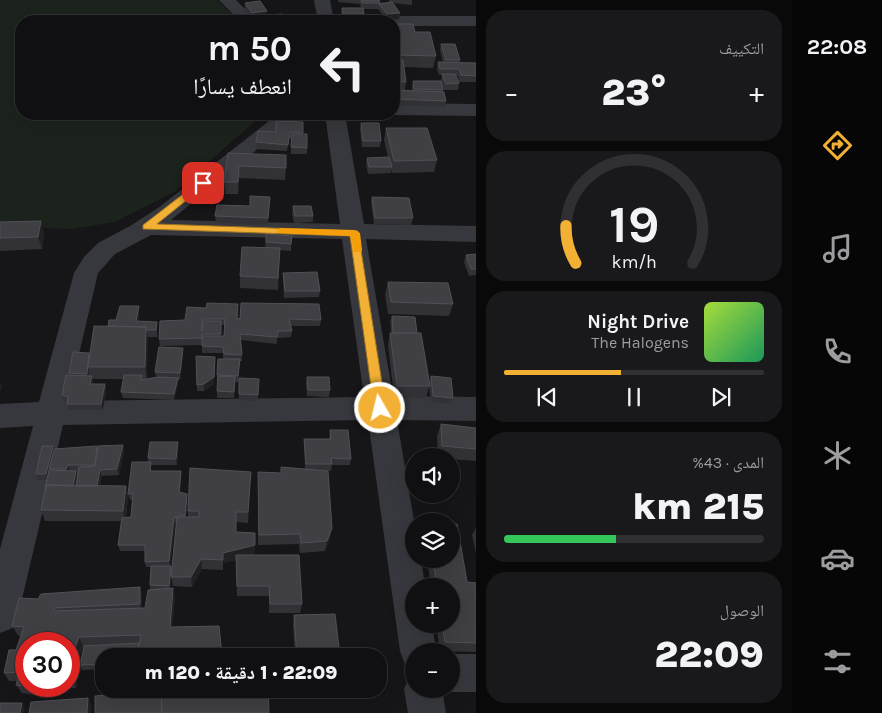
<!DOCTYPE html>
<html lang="ar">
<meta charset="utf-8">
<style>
body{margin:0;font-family:Karla,"Noto Naskh Arabic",sans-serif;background:#19191b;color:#f1f3f6;direction:rtl;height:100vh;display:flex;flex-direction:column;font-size:19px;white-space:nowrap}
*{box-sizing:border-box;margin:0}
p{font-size:16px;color:#9c9d9f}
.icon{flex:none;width:28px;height:28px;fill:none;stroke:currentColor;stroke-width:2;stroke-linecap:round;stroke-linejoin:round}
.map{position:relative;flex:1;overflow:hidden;direction:ltr}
.drawer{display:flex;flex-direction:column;gap:10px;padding:10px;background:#09090a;width:316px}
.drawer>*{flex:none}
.hud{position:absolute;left:15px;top:15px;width:385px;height:105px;border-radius:20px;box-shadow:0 5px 20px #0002,0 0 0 1px #303032;direction:rtl;background:#101012;color:#f1f3f6;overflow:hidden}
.tools{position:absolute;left:405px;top:448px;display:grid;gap:10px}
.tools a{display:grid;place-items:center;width:55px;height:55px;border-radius:50%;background:#101012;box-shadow:0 5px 20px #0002,0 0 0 1px #303032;font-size:25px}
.speed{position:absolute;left:15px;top:632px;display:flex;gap:10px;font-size:25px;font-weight:700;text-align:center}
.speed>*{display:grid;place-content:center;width:65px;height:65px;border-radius:50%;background:#101012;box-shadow:0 5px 20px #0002,0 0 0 1px #303032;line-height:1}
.speed .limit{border:8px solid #d22;background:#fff;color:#111}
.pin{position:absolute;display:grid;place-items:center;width:42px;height:42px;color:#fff;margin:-21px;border-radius:10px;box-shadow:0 2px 8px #0006}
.me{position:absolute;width:55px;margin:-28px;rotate:352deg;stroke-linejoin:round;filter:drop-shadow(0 0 4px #0008)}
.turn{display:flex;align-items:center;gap:18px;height:105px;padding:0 25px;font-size:22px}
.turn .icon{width:65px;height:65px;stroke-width:2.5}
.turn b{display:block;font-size:35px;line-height:42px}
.big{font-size:38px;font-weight:800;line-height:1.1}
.drawer .card{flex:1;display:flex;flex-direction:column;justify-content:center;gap:8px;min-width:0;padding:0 18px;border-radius:20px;background:#19191b}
.drawer .dial{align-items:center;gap:0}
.dial svg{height:130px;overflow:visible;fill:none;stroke:#303032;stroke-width:7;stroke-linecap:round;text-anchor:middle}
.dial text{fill:#f1f3f6;stroke:none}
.song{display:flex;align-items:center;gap:15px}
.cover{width:60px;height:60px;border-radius:8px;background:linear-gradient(135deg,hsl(80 70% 55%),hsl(150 70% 35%))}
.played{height:5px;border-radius:2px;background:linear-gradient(90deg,#f2b134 45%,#303032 45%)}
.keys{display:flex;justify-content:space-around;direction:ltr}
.heat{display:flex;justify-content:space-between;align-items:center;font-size:28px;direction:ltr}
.charge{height:8px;border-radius:4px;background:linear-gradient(90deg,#34c759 43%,#303032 0)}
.trip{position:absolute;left:95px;top:648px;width:292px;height:50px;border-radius:20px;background:#101012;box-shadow:0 5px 20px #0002,0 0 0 1px #303032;font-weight:800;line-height:50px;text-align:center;direction:rtl}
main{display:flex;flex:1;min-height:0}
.dock{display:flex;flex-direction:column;width:90px;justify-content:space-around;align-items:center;background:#060607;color:#9c9d9f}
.dock .icon{width:35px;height:35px}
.dock .active{color:#f2b134}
.dock b{font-size:22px;color:#f1f3f6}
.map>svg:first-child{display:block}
.green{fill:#1c231d}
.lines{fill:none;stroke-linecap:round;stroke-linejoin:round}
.street{fill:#37383d;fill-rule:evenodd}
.wall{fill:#323236;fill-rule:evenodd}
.shaded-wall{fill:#212124}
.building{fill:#3f3f44;stroke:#4f5156}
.route{fill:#f2b134;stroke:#9d7322}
.slow{fill:#f59e0b}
</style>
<main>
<nav class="dock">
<b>22:08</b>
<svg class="icon active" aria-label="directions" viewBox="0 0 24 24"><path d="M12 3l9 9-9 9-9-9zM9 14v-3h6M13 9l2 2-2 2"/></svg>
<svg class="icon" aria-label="music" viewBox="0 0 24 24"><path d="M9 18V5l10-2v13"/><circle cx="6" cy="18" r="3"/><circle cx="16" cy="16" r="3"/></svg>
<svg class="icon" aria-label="phone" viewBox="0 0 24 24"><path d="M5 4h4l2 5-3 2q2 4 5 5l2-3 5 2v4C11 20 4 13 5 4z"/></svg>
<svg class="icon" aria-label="climate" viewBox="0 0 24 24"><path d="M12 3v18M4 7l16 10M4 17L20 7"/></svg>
<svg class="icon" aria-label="car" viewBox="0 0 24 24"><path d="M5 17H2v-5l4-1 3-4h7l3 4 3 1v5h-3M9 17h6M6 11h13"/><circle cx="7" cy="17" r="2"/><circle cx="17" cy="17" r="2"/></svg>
<svg class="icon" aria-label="filters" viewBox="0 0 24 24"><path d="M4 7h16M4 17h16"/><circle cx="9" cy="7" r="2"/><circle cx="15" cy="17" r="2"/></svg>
</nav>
<section class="drawer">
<div class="card"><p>التكييف</p>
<div class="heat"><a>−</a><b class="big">23°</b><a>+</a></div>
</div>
<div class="card dial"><svg viewBox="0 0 100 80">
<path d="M14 69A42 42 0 1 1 86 69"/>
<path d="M14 69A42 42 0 0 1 8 46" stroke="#f2b134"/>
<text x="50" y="56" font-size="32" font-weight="700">19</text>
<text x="50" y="72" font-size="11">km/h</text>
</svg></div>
<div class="card">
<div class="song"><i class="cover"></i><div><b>Night Drive</b><p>The Halogens</p></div></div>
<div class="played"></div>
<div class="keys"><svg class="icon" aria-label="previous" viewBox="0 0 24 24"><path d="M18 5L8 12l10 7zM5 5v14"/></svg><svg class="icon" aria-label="pause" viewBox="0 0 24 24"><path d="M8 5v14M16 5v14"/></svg><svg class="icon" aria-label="next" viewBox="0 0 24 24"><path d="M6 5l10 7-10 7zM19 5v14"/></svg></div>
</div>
<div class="card"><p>المدى · 43%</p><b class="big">215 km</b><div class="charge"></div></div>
<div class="card"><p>الوصول</p><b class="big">22:09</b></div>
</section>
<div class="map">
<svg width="476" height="713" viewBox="0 0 476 713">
<rect width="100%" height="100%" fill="#161618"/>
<path class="green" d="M0,0H217L240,21H21V114H263L176,191L115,222L71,229L0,226Z"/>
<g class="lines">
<path class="street" d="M219,0H236L257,21H240Z
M314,0H330L334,21H318Z
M386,16H476V26H394V21H378L380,17Z
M394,103L476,104V116L394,115L389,114H394Z
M278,114H300L171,220L340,224L325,114H345L364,224L476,226V242L366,239L393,396L476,397V421L397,420L414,521V559H421L425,586H414V624H432L436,651H414V668L405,664L400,651L368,420L63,425L18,616L13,628L0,633V549L33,426L0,428V404L39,402L74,273L84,257L98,243L130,226L158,208ZM151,235L342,239L364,397L68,401L98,273L115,254Z
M451,654H476V692H451L444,689H451Z
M414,674V689H442L446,713H408L404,689L410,676Z"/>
</g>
<path class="wall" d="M338,0H379L380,3L389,2V0H412V5L392,3L400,13L399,19L386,20L378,9H363L364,14L363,20H342L341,14L342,8H361L360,4L338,2Z
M245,3L267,11V16L285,21H258V18L252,19L245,9Z
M394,24L415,32L436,56L433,68L404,67L406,82L405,90L412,91V87L413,81H441L442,75H439L437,69L438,62H443L440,50L441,44L460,60L459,63H476V82H459L458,76H455L459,83L458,90H444L442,85L443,92L446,101L445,107L394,105Z
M303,122V134L307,148V154H291V139H289L287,151L256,149V142Z
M361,123L381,141L380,147H362L360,129Z
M386,128L437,160L434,172L392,173L391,169V173L368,174L366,164L367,158L388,157L384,140Z
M228,153L286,168L285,180L239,178L238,194H225L224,182Z
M270,197L268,225L216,223L215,216L250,206Z
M372,197L413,218L411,225L374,224L371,203Z
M293,206L313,216V222L294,223L292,213Z
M0,222L44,233L42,249L0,251Z
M266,234L292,236L291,251L280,250L278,290L240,288V276L265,248Z
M476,254V275L469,276L464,262L466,255Z
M283,273L320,291L319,297L284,298L283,279Z
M388,282L453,304L449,316L388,314L385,294Z
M139,306V312L138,321L157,329V337H147V379L156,377L155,372L183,348V354L180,380H178V384L174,400L123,398L121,392L124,379H93V384H105L106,391L103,410H69L67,403L63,401L62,395L69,375V373L89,353L108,326Z
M238,311L237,318L321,320L320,326H291L292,331L291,337L277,338V344L241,340L242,361H240L238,382H235L234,398H217V375L223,359V353H202V345L160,346L159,339L185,320ZM221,325H224V336H221Z
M392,316L417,333L429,382L431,376L453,398L451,404L431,402L429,387L426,398L394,397L388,345L390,333H391L390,322Z
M196,356L215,363L214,384L204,391H197Z
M307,377L330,390L329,397L307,396L306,383Z
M239,378L258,395V401L239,400Z
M441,424L476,428V461L451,459V456H438L437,436Z
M330,430L351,459L350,465H332L331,471L319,470L330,539L325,551L300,553L299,544L258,545V472L281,473L305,469L304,445V439H329Z
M123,445L124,452L119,475L102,476L100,486H126L128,497L126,518L131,517L133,499L130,500L128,494L148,462V458L178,449L177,465H151V471H181V477L180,492L187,494L188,499L186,517H188V511L250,483L248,523L236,522V532L255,555H253L302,604L300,613H269V596H237L236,560L223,563V570L202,569L192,587L173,586L171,577L177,524H175L170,566H171L172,571L170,588L175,598L172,627L219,626L104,656V669L82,670L80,665L89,646H83L77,662L69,661V644H26L37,686L35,695L22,693L16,685L17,681H9L4,673L16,650L21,636L18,635L12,626L38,599L142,597V608H145L150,590V585L151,567H146L145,562V551H120L118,545L121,521H45L41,510L47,480H38L36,474L53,446L54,450L98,449Z
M476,528V553L472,535Z
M427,559H451L467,582L476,583V652L440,651L436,624H451V586H431Z
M294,615L340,656H295L293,625Z
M69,664L79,669L76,688H52L51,686H69Z
M108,689H268L108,695Z
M298,689H318L298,690Z"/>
<path class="shaded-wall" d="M267,11V17L258,16V18L252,19V13Z
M400,13L399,19L386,20L387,14Z
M239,166V178L238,194V182Z
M41,221L44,233L42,249L38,237Z
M139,306V312L137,327L136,321Z
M146,327L148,339L147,379L145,367Z
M183,348V354L180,380V373Z
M89,353L88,367L89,374L88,380L87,374Z
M215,357L214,384L204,391V384Z
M92,376L94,382L92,391L90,384Z
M178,378V384L174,400V394Z
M0,382L2,387L0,392Z
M105,384L106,391L103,410L101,404Z
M178,442V449L177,465L176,459Z
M123,445L124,452L119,475L117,469Z
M53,446L55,452L49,469L50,472L48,480L46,474Z
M68,465L70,471L67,475L66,469Z
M100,470L102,476L98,495L97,489Z
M76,471L78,477L74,494L72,488Z
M126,486L128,497L125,521L123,511Z
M187,494L188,499L185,522V516Z
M174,518L175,524L170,567L169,561Z
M332,528L330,539L325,551L327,541Z
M255,545V555L223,563V570V553Z
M201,559L202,569L192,587L191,577Z
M171,566L172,571L170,591L169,586Z
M140,587L142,597V613L140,604Z
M173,588L175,598L171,636L170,627Z
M79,637L83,646L77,662L73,653Z
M77,664L79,669L76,688L74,684Z
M30,686H37L35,695L30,687Z
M88,698L92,706L91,713H87Z
M22,703L25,708L24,713H20Z"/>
<path class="building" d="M361,0H379L380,3H362Z
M260,1L267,11L252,13L245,3Z
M392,2L400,13L387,14L379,4Z
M342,8H363L364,14H343Z
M282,14L285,21H260L258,16Z
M394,24H413L415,32H430L436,56L394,55Z
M441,44H455L460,60H446Z
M394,60H403L406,82L394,81Z
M438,62L476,63V76L461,75L459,69H440Z
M442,74H455L459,83L446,84Z
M413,81H441L443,90L414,89Z
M394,90L444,92L446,101L394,99Z
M276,121L303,122V133L290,132L288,145L256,142L258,131L276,132Z
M361,123H379L381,141H363Z
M386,128H427L437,160L394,161Z
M292,134H307V148L291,147Z
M228,153L286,155V168L239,166L238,182H224Z
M389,157L392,167H369L367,158Z
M250,196L270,197L268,218L215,216L217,205L250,206Z
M372,197L409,198L413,218H375Z
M293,206H311L313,216H295Z
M41,221L38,237L0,238V222Z
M266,234L292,236L291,244L266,242Z
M242,247L280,248L278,278L240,276Z
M476,254V269H471L466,255Z
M317,272L320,291H285L283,273Z
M388,282L448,283L453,304L391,302Z
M207,303L238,304L237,318L240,319L241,303L319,304L321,320L289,319L292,331H278L277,337L240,334L242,355L224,354L223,347L202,346V336H224L225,319H202V331L203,321H221V334H202V338L159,339L160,321L185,320L187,307L206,308Z
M120,306H139L136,321L157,322L156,330H146V327L108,326L109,320H116Z
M392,316L415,317L417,333H393Z
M94,326L146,327L145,367H88Z
M390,333H421L430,386H397Z
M159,347L183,348L180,373L155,372Z
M73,352L89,353L87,374L69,373Z
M196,356L215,357L214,377L204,384L197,385Z
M218,359H240L238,376L217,375Z
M66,375L92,376L90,384H105L101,404H67L68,397L62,395Z
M124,375H142L141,380L158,377L178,378L174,394L121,392Z
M218,376L235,377L234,392L217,391Z
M431,376L451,378L453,398L433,396Z
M307,377H329L330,390H308Z
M239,378L259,379L258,395L239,394Z
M441,424L476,428V449L442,446Z
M330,430H348L351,459L331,458L332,464H306L304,439H331Z
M150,442H178L176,459L148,458Z
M123,445L117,469L100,470L97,486H76L79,467L95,466L98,446Z
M42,446H53L46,474H36Z
M97,446L95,465H68L66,469H49L54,449Z
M132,462H151L150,471H181L179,492L187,494L185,516L179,515L178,517L174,518L169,561L145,562V545H118L122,518L131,517L133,493L128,494Z
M281,467L328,471L332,528L327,541L301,543L300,534L259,535L258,472L281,473Z
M190,468L251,472L248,512H236V532L255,533V545L223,553V560L201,559L191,577H171L177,517H199V511H188Z
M49,470L76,471L73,486L46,485V489H45Z
M46,485L126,486L123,511L41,510Z
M451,524H457L467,582L476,583V643L445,642L442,624H451V586H437L433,559H451Z
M236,555H299L302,604H270L269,586H237Z
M151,566H171L169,586L150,585Z
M140,587V604L54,608V611L145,608L148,590L173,588L170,627L219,626L222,656H137L141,635L79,637L73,653H69V644H26V686H30V687L16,685L20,672L4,673L9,650H16L24,627L12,626L19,598L38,599L41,594Z
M335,614L340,656H297L294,615Z
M139,643L137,656H104V664L80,665L84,646Z
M69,664H77L74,684H69Z
M108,689H132L133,694L161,693L162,713H95V696L108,695Z
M132,689H268L269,713H162L161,689L132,690Z
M88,698L87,713H29L31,702Z
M0,703H22L20,713H0Z"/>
<path class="route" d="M200,181L208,183L157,224L358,231L386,408L384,411L380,413L374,408L350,236L143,229V225Z"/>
<path class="slow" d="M280,228L355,230L360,233L362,250L361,252H354L350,236L277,233L276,231Z"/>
</svg>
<div class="tools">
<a><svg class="icon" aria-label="sound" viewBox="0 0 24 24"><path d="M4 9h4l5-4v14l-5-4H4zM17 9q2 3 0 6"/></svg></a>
<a><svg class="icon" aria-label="layers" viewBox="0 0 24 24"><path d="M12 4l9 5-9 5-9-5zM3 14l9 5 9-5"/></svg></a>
<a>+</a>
<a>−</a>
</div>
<div class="speed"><div class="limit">30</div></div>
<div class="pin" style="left:203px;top:183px;background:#d93025"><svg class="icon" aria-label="arrive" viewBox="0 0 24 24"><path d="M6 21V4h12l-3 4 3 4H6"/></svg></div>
<svg class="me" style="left:380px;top:408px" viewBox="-20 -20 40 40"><circle r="17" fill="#f2b134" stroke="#fff" stroke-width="3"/><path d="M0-11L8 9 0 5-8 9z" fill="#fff"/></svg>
<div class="trip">22:09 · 1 دقيقة · 120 m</div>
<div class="hud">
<div class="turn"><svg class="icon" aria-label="left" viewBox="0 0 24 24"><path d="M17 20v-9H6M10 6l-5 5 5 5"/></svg><div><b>50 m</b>انعطف يسارًا</div></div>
</div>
</div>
</main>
